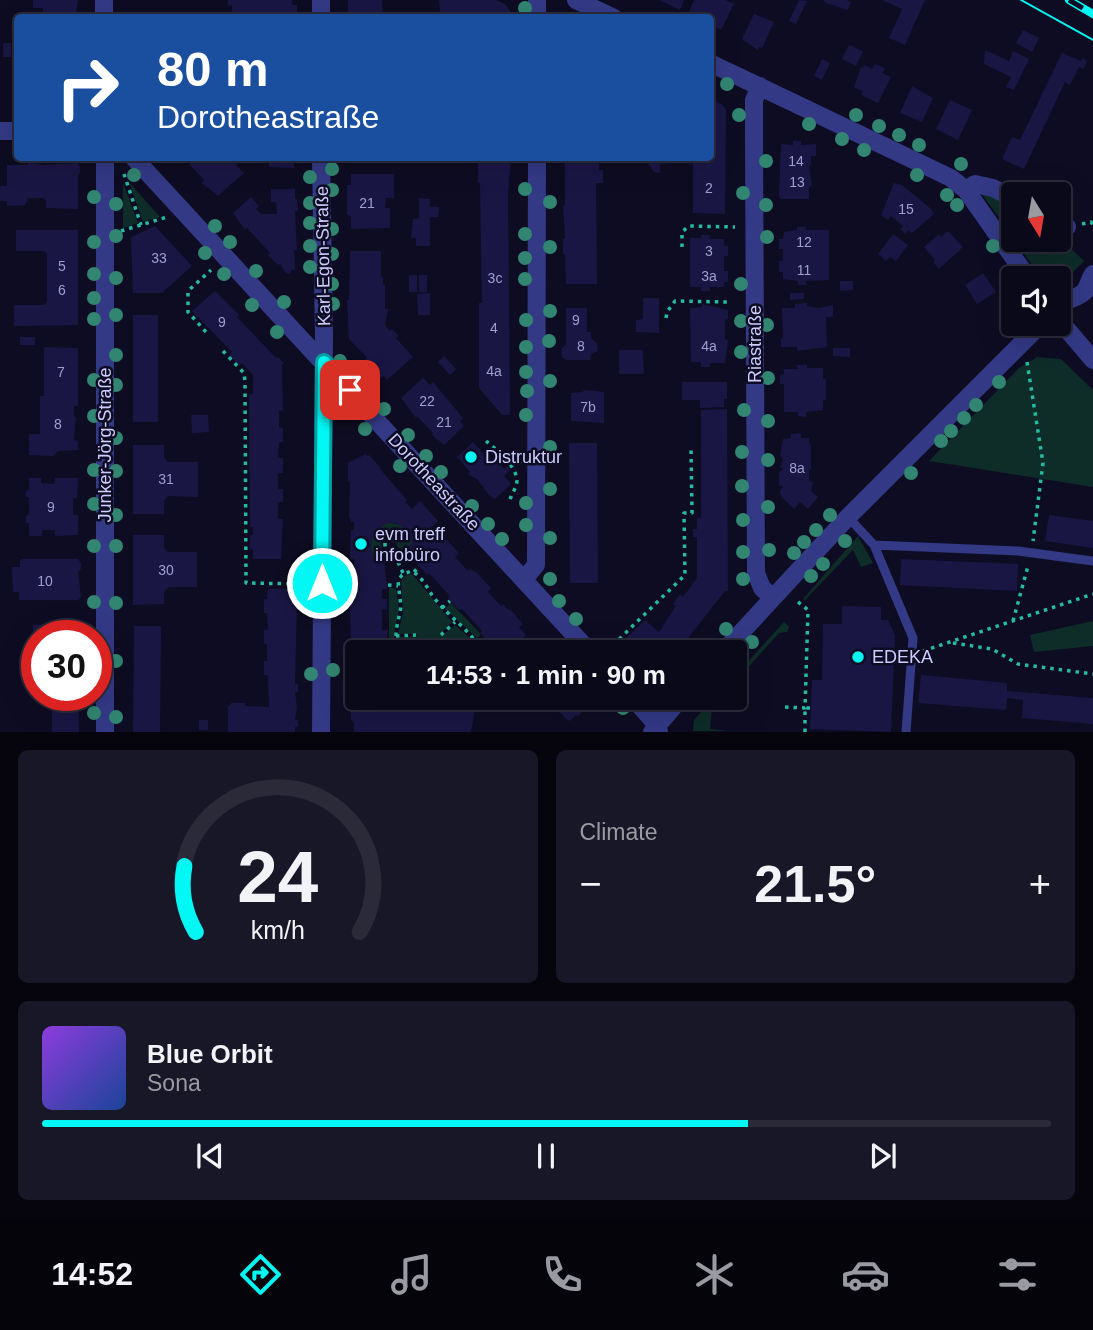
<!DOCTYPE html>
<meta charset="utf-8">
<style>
body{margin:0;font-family:Helvetica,sans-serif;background:#181727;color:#f1f3f6;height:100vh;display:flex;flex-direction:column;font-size:26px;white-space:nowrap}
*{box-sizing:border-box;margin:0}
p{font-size:23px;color:#999aa2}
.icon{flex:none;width:38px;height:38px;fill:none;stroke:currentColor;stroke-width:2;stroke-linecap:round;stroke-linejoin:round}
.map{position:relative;height:732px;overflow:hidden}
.side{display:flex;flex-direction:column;gap:18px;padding:18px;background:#06050e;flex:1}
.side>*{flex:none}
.guide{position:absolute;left:14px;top:14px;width:700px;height:147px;border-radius:7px;box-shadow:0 7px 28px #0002,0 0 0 2px #2a2a39;background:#1a4fa0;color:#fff;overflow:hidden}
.needle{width:46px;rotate:169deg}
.fabs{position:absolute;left:1001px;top:182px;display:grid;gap:14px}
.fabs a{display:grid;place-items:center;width:70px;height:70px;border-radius:7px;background:#0a091a;box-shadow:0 7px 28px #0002,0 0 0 2px #2a2a39;font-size:35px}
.speed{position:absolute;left:21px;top:620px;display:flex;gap:14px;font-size:35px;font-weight:700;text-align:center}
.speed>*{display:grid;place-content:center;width:91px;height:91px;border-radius:50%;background:#0a091a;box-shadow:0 7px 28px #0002,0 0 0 2px #2a2a39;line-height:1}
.speed .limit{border:10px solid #d22;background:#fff;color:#111}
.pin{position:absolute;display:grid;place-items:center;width:60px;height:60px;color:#fff;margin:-30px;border-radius:14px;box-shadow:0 4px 10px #0006}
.me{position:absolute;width:77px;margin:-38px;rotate:0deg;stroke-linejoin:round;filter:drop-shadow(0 0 5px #0008)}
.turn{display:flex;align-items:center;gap:24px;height:147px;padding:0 28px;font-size:32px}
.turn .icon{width:91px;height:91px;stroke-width:2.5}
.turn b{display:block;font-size:49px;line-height:60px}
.big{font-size:52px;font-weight:700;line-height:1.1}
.side .widget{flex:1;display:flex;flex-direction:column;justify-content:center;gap:10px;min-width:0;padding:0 24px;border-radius:10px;background:#181727}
.side .dial{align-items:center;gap:0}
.dial svg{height:182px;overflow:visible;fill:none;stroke:#2a2a39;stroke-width:7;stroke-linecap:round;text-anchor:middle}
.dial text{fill:#f1f3f6;stroke:none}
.song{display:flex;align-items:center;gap:21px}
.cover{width:84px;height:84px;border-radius:10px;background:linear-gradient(135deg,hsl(270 70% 55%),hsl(220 70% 35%))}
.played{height:7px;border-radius:4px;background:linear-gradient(90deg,#00f7f4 70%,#2a2a39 70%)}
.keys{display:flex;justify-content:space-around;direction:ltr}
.heat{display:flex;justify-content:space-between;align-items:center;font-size:38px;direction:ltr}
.side .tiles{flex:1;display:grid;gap:18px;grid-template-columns:1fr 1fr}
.widget:last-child{grid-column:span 2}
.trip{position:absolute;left:345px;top:640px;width:402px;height:70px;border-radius:7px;background:#0a091a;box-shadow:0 7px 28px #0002,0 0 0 2px #2a2a39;font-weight:700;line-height:70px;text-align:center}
.dock{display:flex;height:112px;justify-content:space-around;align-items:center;background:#04040a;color:#999aa2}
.dock .icon{width:49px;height:49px}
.dock .on{color:#00f7f4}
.dock b{font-size:32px;color:#f1f3f6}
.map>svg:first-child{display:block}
.green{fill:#0e2c28}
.building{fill:#1a1644}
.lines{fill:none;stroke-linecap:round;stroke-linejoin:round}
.path{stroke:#24bba1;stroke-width:3.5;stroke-dasharray:3.5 5;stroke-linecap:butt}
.lane{stroke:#333985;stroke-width:9}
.street{stroke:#333985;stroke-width:18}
.tram{stroke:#00f7f4;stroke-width:2}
.rail-casing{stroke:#00f7f4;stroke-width:8}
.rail{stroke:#0d0c22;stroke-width:5;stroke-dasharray:16;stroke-linecap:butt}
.tree{fill:#318571}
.route-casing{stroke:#00a19f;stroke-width:18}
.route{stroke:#00f7f4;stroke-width:12}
.poi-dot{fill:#00f7f4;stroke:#0d0c22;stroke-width:2.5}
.labels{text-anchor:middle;stroke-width:5;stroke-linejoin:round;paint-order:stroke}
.number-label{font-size:14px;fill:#a09ed0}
.street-label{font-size:18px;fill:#ccf;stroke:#0d0c22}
.poi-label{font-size:18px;fill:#ccf;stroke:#0d0c22;text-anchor:start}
</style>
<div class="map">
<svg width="1093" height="732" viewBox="0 0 1093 732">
<rect width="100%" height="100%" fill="#0d0c22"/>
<path class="green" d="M129,182L160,217L143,222Z
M123,183L138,223L123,228Z
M981,193L1013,204V238L1011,234Z
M1059,237L1084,261L1062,284H1059V278H1041L1015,240H1059Z
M1037,357L1061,359L1093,390V487L929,461L1019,368Z
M387,523C403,523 408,529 413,543L400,554L396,543L389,542L392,533C377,536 379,550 389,557L374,558C367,543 372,530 387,523Z
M858,536L873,563L861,567L853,550L805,600L803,599Z
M412,574L452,622L440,634L442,636L455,625L471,639L481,653H399L398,637L417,636L416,634H398L403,613L401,581L406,575Z
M389,587L396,589L399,611L394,633V650L389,652Z
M451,603L479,632L481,635L477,638L445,609Z
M1093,621V646L1034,652L1030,635Z
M784,622L789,627L787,632L779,633L735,682V676Z
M714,698H720L712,707L710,729L729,731H693L694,720Z"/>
<path class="building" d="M33,0H78L76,14H79V18H43V8H33Z
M228,0H292V5H297V14H292V18H270L266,14H232V5L228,6Z
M348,0H382L383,18H348Z
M439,0H496L505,4L510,11V18H449L440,13Z
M659,0H684L680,10Z
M694,0H725L734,4L721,30L710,25V18H695L688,14Z
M799,0L807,1L796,24L789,21Z
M823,0H847L851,2L848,10L826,3Z
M882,0H925L905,45L889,38L902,9Z
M754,14L774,22L762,48L759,47L758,50L742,39Z
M1023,30L1039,38L1032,52L1016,43Z
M3,43H11V57H3Z
M849,45L863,51L856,66L842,59Z
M985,50L1009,61L1013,51L1029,59L1014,90L1006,87L1011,77L984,64Z
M1062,53L1081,61L1083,58L1087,61L1084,69L1079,67L1070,85L1065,82L1024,169L1002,159L1012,137L1020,140Z
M822,59L830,63L822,80L814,76Z
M875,64L885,68L882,73L891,77L878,103L861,95L863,91L854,87L861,67L863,68L864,65L872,69Z
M13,65H18V103L13,98Z
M912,86L933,98L922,122L900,113Z
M710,99L723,105L726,110L725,214L693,213V163L690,164L689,158H710Z
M950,100L972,110L958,140L936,129Z
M793,141H801V145L816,144V156H811V165H809L812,186L809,187V199H781L779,196L781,144L793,145Z
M197,158H235L239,162L236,165L244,173L218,196L202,183L204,180L189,164Z
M268,158H294V168L269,167Z
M478,158H511L508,193L510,415H502L479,388V303H482L480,183H478Z
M565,158H599V170H603V183H596L597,284H566L565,254H563V239L565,238L563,206H565Z
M649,158H671L676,163L660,164V173L654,172L646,160Z
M28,163L41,164V165L77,163L80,167V173L78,175V209L46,208V200L43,198H28L25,205L7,206V201H0V186H7V165H28Z
M351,174H394V198H386L385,208H390V228L351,229V216L347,215V185H351Z
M894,183L902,185L930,208L934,214L912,233L908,230L906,234L900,229L903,226L891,216L888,220L881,215Z
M271,189H295V199H297L298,211H295L297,250H294L295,270H292L290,274L286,273L280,264L278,265L268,255L270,253L247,228L245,230L233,213L251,197L259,206L256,209L261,214H277L276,202H271Z
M419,198L430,199V207H439L438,217H430V246H416V238H411L413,219L419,218Z
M155,226L192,266L162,293H133L131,237Z
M797,227H806V230H829V280L806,281V285H798V281L783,279V272H779V261H783V249H779V239H783L784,232L797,230Z
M16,230H78V325L14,326V305H44L47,302V254L44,251H16Z
M948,231L963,247L939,269L933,262L935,260L924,247L939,234L941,237Z
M893,234L908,245L896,261L890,257L886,261L878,254Z
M701,235H710L709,239H724V246H728V256H724V271H728V282H724V287H710V291H701V287H690V238H701Z
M350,251H381V277H383V285H385V309H388L385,325L390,331L392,329L399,336L396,338L413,357L387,380L384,376L381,378L365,360L367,358L349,339L347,300H349Z
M983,273L996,292L977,304L965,285Z
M409,275H417V292H409Z
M419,275H427V292H419Z
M840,281H853V290L840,291Z
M215,291L239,315L237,317L276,358L278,357L284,363L282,365L283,411L279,410V427L283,428V442H279L278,458H283V473H278V489H283V502H278V519H283L281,559H253V549L250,550V535H253V527H250L249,394H253V375L242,363L239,365L229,355L232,352L192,311Z
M430,293V315H418L417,294Z
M790,293H804V299L790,300Z
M643,298H659V333L636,332V320L643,319Z
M807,303V306L819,308L833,305V317H826L827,347L797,351V347H781V338H783L782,308H795V304Z
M702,304L728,310V319L725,320V339L728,340L725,363H710V367H701V362H691L690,308L702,307Z
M566,308H587V332H591V338L597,343L598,351L591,354L590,360H566L562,357V348L566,345Z
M133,315H158V422H133Z
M20,337H35V345H20Z
M44,347L78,348V406H74V417H76L74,440L78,441V450L58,451L53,456L29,455V434H40V396H44Z
M833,348H850V357L833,356Z
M619,350H643L644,374H619Z
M444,356L456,369L450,375L438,362Z
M797,365H807V368H823V379H826V400H823V410L806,412V417L798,416V412H784V384H780V375L784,374V369H798Z
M423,378L430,385L433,382L463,418L460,421L464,426L444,445L432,435L433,433L417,416L416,418L401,398Z
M682,382H727V399H724V407L700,408V400H682Z
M585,390L604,392V423L571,421V393L582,392Z
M727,409L728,591H725L678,651L679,653H636L624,640L645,620L659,632L676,606L673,604L680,594L683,597L697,578V537H693V529H697V518H701V410Z
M191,415H208L209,432L192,433Z
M801,433V438H809V444L811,445V470H809V481L813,482L811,491L818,497L808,509L800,502L794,509L781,496L780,491L783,487L779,485V472L783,469L780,467L783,460L780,455L783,439L791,438V434Z
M473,442L493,465L498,462L504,469L507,467L510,470L504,476L511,484L495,499L489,495L477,479L471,476L468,473L470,472L457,457Z
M569,443H597L598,583H570Z
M133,445H164V458L168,462H198V497L168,496L164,501V514H133Z
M366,454L367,456L369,455L381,468L380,469L407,500L405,502L412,509L420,501L438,521L429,529L435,536L438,533L443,539L445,538L459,553L455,557L468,571L470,569L477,573L491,588L488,592L501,606L503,604L508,610L510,609L523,624L519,627L526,635L507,653H502L494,644L491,646L480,633L482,631L462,609L459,610L448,598L450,596L429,573L427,575L415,562L417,560L407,549L413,543L408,530L396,523H387L375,532L370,546L374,558H384L387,589H382V599H387V610L382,609V630H388L387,640H382V653H357V698H382V700L391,701V698H401V701L432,698V701H442V698H454V700L477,698L471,732H354V723L351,720V666L348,665L349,644L351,643L349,574L351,567H354V559H350L351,530H354V522H351L349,516L350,481H348V463Z
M29,478H41V483L54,484L55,478H78L77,498H73V515H78V535L55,536V530H42V536H29V523H26V516L29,515V497H26V491L29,490Z
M1049,515L1093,521V548L1045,541Z
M133,535H164V548L168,552H197V587H169L164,592V604L133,605Z
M23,559H78L81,563V569L78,572L81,597L78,600H19V592H13L12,567H20V560Z
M901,559L1018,564L1017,591L900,585Z
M268,589H295V602H297L295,684H298V692H295L297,707L295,720H298V727H295V732H228V706H230L231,703H245V706L269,707L268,675H264V661H267V644H264V630H268L267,613H264V599H267Z
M842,606L881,607V620H888L895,635L891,732L810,729L812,680H822L823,624H842Z
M33,625H78L81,634L37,635V642H33Z
M134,626H161L160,732H133Z
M921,675L1007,683V691L1093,698V724L1022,718L1023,700L1007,698L1006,710L918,703Z
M52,695H78L79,732H52Z
M557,698H587L588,704L579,716L576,715L570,721L566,719L552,704Z
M199,720H208V730H199Z"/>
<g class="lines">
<path class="path" d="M124,174L141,225
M1082,224L1091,222L1093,225
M121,231L167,217
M682,247V232L689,226L735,227
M666,318L667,312L675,301L729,302
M206,332L188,312V291L211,270
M223,351L244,373L245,381L246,583L306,584
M1027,362L1043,463L1033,541
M486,441C497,450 522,470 516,486C514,491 511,496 509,502
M390,537L385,541V548L389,552L394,553L403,573
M414,572L419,567
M388,585L398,586
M442,608L450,601
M1013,621L1028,566
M441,635L455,622
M396,636L416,635
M953,643L992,649L1018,664L1093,674
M607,651L685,575L684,513H692L691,448
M923,651L1093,594
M396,653V631L401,607L398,581L402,575L411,571C421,575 426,586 432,595C447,616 471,630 483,653
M518,653L533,640
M389,701V698
M785,707L805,708L808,610L797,601
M805,732V708H811"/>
<path class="lane" d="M848,517L874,545L913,638L906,732
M874,545L1018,551L1093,561"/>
<path class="street" d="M104,0V18
M576,0L614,18
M321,18V0
M537,18V0
M710,63L951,178L966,190L1028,278
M760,86L754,100V132L756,573L762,588L772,597
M0,131H18
M105,158V732
M134,158L591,653
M321,158L324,336L321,732
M966,190L975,184L993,188L1013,198
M1059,222L1067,227
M1059,306C1066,298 1078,299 1085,291C1088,286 1090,279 1093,274
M1059,320L1093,360
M524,579L536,565L537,158
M722,653L848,517L1041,324
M633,698L657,725L659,732
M652,732L681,698"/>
<path class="tram" d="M1021,0L1093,40"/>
<g class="rail-casing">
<path id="rail" d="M1069,0L1093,14"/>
</g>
<use href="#rail" class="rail"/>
</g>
<g class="tree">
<circle cx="525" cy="8" r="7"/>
<circle cx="727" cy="84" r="7"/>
<circle cx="739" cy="115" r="7"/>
<circle cx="856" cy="115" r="7"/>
<circle cx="809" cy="124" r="7"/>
<circle cx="879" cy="126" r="7"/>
<circle cx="899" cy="135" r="7"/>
<circle cx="842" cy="139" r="7"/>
<circle cx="919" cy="145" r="7"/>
<circle cx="864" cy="150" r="7"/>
<circle cx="766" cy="161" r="7"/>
<circle cx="961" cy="164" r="7"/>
<circle cx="332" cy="169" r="7"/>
<circle cx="134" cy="175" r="7"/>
<circle cx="917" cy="175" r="7"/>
<circle cx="310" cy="177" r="7"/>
<circle cx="525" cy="189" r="7"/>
<circle cx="332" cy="190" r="7"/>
<circle cx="743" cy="193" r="7"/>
<circle cx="947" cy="195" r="7"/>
<circle cx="94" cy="197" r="7"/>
<circle cx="550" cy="202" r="7"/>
<circle cx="310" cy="203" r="7"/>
<circle cx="116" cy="204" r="7"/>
<circle cx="766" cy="205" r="7"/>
<circle cx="957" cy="205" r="7"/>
<circle cx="310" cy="223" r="7"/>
<circle cx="215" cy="226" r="7"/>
<circle cx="332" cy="229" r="7"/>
<circle cx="525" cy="234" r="7"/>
<circle cx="116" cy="236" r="7"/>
<circle cx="767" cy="237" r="7"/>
<circle cx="94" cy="242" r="7"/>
<circle cx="230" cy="242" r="7"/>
<circle cx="310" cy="246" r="7"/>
<circle cx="993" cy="246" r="7"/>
<circle cx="550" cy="247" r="7"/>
<circle cx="205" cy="253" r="7"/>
<circle cx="332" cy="254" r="7"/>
<circle cx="525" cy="258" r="7"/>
<circle cx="310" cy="267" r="7"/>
<circle cx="256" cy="271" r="7"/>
<circle cx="94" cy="274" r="7"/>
<circle cx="224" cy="274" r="7"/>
<circle cx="116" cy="278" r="7"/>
<circle cx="525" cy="279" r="7"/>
<circle cx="332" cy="284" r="7"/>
<circle cx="741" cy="284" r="7"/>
<circle cx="94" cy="298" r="7"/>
<circle cx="284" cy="302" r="7"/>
<circle cx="333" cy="304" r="7"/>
<circle cx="252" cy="305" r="7"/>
<circle cx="550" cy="311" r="7"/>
<circle cx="116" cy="315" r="7"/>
<circle cx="94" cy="319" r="7"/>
<circle cx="526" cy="320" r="7"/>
<circle cx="741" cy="321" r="7"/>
<circle cx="767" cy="325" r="7"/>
<circle cx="277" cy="332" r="7"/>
<circle cx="549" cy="341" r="7"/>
<circle cx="526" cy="347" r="7"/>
<circle cx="741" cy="352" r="7"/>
<circle cx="116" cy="355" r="7"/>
<circle cx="340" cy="361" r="7"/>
<circle cx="526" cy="372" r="7"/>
<circle cx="768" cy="378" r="7"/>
<circle cx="94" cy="380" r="7"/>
<circle cx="550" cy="381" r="7"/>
<circle cx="999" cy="382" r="7"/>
<circle cx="116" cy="385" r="7"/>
<circle cx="362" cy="385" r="7"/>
<circle cx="527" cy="391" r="7"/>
<circle cx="976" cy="405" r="7"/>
<circle cx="384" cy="409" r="7"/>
<circle cx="744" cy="410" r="7"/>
<circle cx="526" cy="415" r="7"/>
<circle cx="94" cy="416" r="7"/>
<circle cx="964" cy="418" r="7"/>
<circle cx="768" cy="421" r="7"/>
<circle cx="365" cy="429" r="7"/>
<circle cx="951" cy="431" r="7"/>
<circle cx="408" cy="435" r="7"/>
<circle cx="116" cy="438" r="7"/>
<circle cx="941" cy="441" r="7"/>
<circle cx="550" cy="447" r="7"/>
<circle cx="742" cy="452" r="7"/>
<circle cx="426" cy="456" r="7"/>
<circle cx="526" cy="458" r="7"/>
<circle cx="768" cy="460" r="7"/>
<circle cx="400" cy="466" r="7"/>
<circle cx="94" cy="470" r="7"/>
<circle cx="116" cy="471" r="7"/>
<circle cx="441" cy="472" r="7"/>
<circle cx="911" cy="473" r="7"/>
<circle cx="742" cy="486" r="7"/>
<circle cx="550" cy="489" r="7"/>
<circle cx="526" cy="503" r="7"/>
<circle cx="94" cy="504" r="7"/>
<circle cx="472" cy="506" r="7"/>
<circle cx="768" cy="507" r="7"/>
<circle cx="116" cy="515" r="7"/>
<circle cx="830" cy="515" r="7"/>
<circle cx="743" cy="520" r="7"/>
<circle cx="488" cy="524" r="7"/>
<circle cx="526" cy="525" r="7"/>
<circle cx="816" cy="530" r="7"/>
<circle cx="550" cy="538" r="7"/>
<circle cx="502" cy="539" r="7"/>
<circle cx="845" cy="541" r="7"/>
<circle cx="804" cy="542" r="7"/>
<circle cx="94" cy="546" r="7"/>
<circle cx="116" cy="546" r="7"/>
<circle cx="769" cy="550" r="7"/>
<circle cx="743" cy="552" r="7"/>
<circle cx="794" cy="553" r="7"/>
<circle cx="823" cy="564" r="7"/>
<circle cx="811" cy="576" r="7"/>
<circle cx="550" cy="579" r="7"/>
<circle cx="743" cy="579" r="7"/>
<circle cx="559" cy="601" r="7"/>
<circle cx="94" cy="602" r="7"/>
<circle cx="116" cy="603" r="7"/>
<circle cx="576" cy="619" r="7"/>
<circle cx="726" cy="629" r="7"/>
<circle cx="752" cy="642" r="7"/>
<circle cx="116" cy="661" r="7"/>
<circle cx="333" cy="670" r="7"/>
<circle cx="311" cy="674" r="7"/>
<circle cx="623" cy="708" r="7"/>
<circle cx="94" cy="713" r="7"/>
<circle cx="116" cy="717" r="7"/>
</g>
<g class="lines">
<g class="route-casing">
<path id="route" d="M322,583L324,362L350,390"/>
</g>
<use href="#route" class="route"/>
</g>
<g class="poi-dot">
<circle cx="471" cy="457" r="7"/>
<circle cx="361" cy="544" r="7"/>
<circle cx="858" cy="657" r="7"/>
</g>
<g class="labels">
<g class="number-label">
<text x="796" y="166">14</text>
<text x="797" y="187">13</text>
<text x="709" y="193">2</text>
<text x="367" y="208">21</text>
<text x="906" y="214">15</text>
<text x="804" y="247">12</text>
<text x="709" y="256">3</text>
<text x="159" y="263">33</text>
<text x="62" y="271">5</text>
<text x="804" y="275">11</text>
<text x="709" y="281">3a</text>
<text x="495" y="283">3c</text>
<text x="62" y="295">6</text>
<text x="576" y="325">9</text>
<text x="222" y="327">9</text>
<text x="494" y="333">4</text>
<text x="581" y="351">8</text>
<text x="709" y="351">4a</text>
<text x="494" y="376">4a</text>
<text x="61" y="377">7</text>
<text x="427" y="406">22</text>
<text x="588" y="412">7b</text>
<text x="444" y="427">21</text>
<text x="58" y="429">8</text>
<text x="797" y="473">8a</text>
<text x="166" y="484">31</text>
<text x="51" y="512">9</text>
<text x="166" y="575">30</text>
<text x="45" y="586">10</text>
</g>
<g class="street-label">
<text transform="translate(323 256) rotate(-91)" y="6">Karl-Egon-Straße</text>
<text transform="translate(755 344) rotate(-90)" y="6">Riastraße</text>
<text transform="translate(105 445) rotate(-90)" y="6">Junker-Jörg-Straße</text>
<text transform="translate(434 482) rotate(47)" y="6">Dorotheastraße</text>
</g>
<g class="poi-label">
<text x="485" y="463">Distruktur</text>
<text x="375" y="540">evm treff<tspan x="375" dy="21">infobüro</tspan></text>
<text x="872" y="663">EDEKA</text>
</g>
</g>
</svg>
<div class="fabs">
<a><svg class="needle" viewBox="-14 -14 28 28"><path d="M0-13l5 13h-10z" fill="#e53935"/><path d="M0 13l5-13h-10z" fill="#999aa2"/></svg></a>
<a><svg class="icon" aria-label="sound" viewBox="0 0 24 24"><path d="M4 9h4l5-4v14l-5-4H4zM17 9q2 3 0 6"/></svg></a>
</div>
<div class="speed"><div class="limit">30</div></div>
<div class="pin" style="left:350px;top:390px;background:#d93025"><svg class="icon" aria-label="arrive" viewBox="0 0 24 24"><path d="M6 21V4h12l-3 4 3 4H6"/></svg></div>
<svg class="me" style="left:322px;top:583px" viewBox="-20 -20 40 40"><circle r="17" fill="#00f7f4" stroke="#fff" stroke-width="3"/><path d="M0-11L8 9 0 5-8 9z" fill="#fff"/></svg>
<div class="trip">14:53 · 1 min · 90 m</div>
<div class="guide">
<div class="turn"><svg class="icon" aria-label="right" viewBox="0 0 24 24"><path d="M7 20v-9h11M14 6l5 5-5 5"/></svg><div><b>80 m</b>Dorotheastraße</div></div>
</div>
</div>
<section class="side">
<div class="tiles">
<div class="widget dial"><svg viewBox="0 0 100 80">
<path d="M14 69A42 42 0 1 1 86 69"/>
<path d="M14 69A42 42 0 0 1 9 40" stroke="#00f7f4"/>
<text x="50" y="56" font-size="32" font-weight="700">24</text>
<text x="50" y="72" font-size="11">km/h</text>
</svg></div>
<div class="widget"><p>Climate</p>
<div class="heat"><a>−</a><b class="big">21.5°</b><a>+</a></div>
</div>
<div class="widget">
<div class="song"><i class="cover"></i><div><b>Blue Orbit</b><p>Sona</p></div></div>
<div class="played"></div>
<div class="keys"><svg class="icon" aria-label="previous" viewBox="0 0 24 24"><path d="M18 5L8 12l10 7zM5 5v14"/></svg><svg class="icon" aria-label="pause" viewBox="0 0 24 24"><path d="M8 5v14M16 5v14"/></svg><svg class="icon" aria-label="next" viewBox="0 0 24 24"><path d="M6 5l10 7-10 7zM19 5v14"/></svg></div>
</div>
</div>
</section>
<nav class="dock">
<b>14:52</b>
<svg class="icon on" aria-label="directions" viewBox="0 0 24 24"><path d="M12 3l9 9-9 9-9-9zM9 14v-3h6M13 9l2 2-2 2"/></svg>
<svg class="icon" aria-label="music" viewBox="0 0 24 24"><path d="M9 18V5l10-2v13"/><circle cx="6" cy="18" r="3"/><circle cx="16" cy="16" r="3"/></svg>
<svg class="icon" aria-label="phone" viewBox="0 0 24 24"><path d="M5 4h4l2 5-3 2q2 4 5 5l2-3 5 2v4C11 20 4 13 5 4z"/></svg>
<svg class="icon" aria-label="climate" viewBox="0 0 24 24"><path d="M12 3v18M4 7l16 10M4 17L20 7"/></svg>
<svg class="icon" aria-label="car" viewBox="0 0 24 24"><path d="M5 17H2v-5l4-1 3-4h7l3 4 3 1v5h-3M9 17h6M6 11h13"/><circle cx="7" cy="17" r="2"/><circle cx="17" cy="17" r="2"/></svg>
<svg class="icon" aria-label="filters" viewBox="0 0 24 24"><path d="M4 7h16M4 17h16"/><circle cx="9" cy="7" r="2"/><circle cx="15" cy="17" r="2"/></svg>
</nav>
